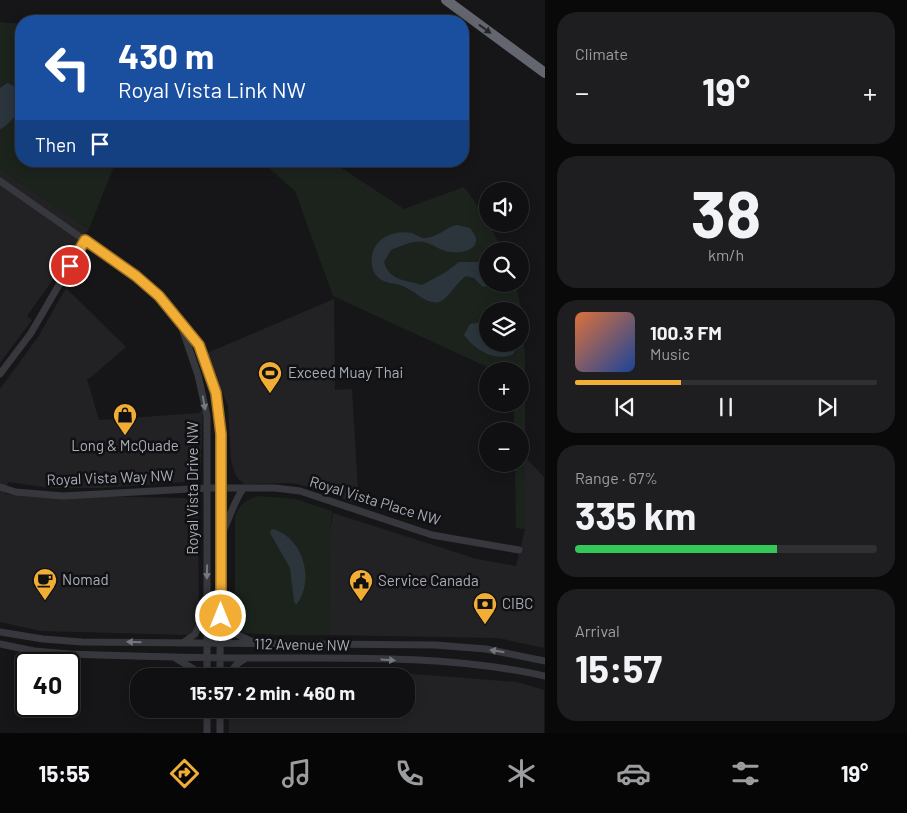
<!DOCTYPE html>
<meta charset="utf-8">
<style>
body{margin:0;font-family:Barlow,sans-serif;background:#1e1e20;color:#f1f3f6;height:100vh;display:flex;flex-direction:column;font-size:19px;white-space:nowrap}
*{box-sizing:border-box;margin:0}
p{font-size:16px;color:#9c9d9f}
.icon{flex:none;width:28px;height:28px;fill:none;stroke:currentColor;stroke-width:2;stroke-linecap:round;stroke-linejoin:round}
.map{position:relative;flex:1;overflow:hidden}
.side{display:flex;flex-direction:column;gap:12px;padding:12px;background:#09090a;width:362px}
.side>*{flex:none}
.guide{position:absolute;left:15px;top:15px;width:454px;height:152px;border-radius:20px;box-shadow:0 2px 12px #0003,0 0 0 1px #303032;background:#1a4fa0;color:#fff;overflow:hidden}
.fabs{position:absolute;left:479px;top:182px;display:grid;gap:10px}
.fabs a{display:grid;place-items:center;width:50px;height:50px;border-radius:50%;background:#101012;box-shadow:0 2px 12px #0003,0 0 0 1px #303032;font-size:25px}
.speed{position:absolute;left:15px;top:652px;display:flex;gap:10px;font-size:25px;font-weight:700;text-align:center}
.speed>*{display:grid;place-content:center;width:65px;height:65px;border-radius:50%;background:#101012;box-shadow:0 2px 12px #0003,0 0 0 1px #303032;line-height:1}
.speed .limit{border:2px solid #111;border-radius:8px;background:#fff;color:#111}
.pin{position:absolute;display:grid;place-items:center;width:42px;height:42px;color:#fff;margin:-21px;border:2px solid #fff;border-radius:50%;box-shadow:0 1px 5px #0007}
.me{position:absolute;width:55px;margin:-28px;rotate:0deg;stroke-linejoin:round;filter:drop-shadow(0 0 4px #0008)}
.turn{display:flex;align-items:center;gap:18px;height:105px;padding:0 20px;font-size:22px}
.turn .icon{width:65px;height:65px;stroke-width:2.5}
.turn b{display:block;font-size:35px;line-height:42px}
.then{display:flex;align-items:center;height:48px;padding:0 20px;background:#0003;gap:10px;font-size:19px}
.big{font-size:38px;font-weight:700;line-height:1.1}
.side .widget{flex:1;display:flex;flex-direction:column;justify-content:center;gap:8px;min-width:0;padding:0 18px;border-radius:20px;background:#1e1e20}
.side .dial{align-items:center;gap:0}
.dial b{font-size:65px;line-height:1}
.song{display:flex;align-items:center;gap:15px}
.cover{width:60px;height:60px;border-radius:8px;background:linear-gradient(135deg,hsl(20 70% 55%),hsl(220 70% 35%))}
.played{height:5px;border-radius:2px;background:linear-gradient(90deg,#f2ae34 35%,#303032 35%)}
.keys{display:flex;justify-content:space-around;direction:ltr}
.heat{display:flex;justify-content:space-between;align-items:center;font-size:28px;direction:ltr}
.charge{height:8px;border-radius:4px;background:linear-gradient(90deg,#34c759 67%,#303032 0)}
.trip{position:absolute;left:130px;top:668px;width:285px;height:50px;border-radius:20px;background:#101012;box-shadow:0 2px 12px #0003,0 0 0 1px #303032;font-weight:700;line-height:50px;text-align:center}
.tab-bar{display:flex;height:80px;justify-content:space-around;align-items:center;background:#060607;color:#9c9d9f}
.tab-bar .icon{width:35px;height:35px}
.tab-bar .current{color:#f2ae34}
.tab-bar b{font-size:22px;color:#f1f3f6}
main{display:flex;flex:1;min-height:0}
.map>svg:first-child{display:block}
.built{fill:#222225}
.green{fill:#1c231d;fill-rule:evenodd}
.water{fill:#2c353c}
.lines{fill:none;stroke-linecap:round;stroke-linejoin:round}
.minor{stroke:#37383d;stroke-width:7}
.highway{stroke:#63666e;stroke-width:10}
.oneway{fill:#26262a}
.oneway2{fill:#757881}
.route-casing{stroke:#9d7122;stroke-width:12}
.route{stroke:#f2ae34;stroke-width:9}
.labels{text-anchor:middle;stroke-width:5;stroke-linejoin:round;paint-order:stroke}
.poi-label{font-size:15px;fill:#a8adb8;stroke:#111113;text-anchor:start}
.street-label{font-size:15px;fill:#a8adb8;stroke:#111113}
</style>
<main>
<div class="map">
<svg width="545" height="733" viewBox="0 0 545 733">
<rect width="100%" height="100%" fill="#161618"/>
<path class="built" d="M0,169L89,229L27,316L32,320L0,363Z
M66,288L126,347L90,378L87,379L99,420L199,413L203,409L200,481L102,488H50L8,482L5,494L184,498L196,503L198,508L199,616L195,628L188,635L41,631L0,622V389L38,337Z
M334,299L335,390L352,389L358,490L355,503L318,489L292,483L245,484L239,480L235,474L231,461L228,406L207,353Z
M525,457L544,477V648L498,638L329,635L330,533L333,513L477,559L516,566L525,529Z
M243,667L351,669L517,682L544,690V733H229V709H406V676H235Z"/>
<path class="green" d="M0,22L21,24V161H116L89,229L0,169Z
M261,161H331L404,209L464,187L481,210L503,251H488V284H515L522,312L525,361V529L516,528L515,464H520V431H514V404H520V371H496L333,296L295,191ZM488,311H520V344H488Z
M258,496L295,499L332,511L330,533L329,635H277L245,633L237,627L235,621V517C240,504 245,500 258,496Z"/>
<path class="water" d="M7,83C32,90 17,122 0,129V88Z
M457,225L470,228C472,231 477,237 476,241C475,252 458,253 450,252C441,251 433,244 424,242C413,240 401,246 391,250L384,262C389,281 406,280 422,285L446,272L459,262H479L487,273L488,284H492L491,285L483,287L474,278L466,276C457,282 446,301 439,302C427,305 416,292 405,287C398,283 387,284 380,279C367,269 370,248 382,239C390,233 402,231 412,233C417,235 421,239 426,238C439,237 445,227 457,225Z
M482,322L487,327L488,344H515L516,349L513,354C496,363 474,349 464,335L470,324Z
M273,529C303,538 315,579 297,604H295L294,601L290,568L270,533L271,530Z"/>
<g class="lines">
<path class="minor" d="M0,181L136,276L159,296L199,345L215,393L221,434L220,676
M181,325L198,375L207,416V676
M0,374L31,333L85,240
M0,487L16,492L63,496L208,488H275L300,491L432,535L519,550
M222,533C230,518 233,503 243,489
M221,617L238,635L253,642
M0,632L43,639L82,642L435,645L486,649L545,661
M183,643L195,634L206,612
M0,644L34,651L70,654C130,656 190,658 249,658C346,658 450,655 545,676
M174,657C183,664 194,667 202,676
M228,676L236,665L246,658
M207,733V709
M220,733V709"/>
<path class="highway" d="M446,0L545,73"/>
</g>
<defs><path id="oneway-solid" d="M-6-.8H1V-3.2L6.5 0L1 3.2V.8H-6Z" transform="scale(1.25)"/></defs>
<use class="oneway" href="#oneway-solid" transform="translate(485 29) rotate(36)"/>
<g class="oneway2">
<use href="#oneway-solid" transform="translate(204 403) rotate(80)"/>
<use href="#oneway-solid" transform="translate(207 572) rotate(91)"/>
<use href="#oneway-solid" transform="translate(134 642) rotate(-179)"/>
<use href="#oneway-solid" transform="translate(497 651) rotate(-171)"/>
<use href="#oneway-solid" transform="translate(388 660) rotate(3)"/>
</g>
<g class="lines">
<g class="route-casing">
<path id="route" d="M70,266L85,240L136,276L159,296L199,345L216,393L221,434V616"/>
</g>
<use href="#route" class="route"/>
</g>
<defs>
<g id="stadium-pin" transform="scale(1.25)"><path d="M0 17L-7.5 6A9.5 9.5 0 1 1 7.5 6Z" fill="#f2ae34" stroke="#111113"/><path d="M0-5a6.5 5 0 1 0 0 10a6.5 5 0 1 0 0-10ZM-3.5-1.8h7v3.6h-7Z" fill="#111"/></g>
<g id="shop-pin" transform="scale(1.25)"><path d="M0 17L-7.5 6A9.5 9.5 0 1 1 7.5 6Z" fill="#f2ae34" stroke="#111113"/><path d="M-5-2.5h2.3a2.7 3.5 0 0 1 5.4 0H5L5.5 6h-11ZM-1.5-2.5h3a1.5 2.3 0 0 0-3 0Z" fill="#111"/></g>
<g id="cafe-pin" transform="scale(1.25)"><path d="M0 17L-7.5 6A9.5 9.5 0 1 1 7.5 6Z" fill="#f2ae34" stroke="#111113"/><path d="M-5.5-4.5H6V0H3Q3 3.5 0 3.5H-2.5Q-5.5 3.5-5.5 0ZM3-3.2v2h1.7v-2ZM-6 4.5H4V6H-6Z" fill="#111"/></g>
<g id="civic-pin" transform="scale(1.25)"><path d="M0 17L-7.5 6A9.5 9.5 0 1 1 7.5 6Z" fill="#f2ae34" stroke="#111113"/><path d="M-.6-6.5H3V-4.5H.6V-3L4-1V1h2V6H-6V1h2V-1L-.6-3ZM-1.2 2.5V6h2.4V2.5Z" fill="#111"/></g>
<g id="bank-pin" transform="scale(1.25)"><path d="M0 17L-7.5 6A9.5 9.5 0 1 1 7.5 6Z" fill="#f2ae34" stroke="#111113"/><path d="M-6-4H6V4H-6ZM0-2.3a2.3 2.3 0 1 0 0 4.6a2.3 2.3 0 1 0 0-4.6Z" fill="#111"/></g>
</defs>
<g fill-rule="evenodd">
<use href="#stadium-pin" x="270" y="373"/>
<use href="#shop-pin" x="125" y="415"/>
<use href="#cafe-pin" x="45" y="580"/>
<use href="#civic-pin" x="361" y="581"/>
<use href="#bank-pin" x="485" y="604"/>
</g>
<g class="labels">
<g class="poi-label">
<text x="288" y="378">Exceed Muay Thai</text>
<text x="125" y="451" text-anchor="middle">Long &amp; McQuade</text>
<text x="62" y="585">Nomad</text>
<text x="378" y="586">Service Canada</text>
<text x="502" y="609">CIBC</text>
</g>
<g class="street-label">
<text transform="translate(110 478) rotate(-2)" y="5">Royal Vista Way NW</text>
<text transform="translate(193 488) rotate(-90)" y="5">Royal Vista Drive NW</text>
<text transform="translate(375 501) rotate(17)" y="5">Royal Vista Place NW</text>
<text transform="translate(302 645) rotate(1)" y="5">112 Avenue NW</text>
</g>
</g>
</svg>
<div class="fabs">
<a><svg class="icon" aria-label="sound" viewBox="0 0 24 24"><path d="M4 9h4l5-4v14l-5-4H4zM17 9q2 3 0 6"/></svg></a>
<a><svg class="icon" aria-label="search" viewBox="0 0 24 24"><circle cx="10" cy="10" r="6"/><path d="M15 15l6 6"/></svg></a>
<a><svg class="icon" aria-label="layers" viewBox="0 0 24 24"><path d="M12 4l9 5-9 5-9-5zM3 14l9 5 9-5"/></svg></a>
<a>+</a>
<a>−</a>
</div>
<div class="speed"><div class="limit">40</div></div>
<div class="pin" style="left:70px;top:266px;background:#d93025"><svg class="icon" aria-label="arrive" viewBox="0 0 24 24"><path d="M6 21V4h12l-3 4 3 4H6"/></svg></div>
<svg class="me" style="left:221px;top:616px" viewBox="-20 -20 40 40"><circle r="17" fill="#f2ae34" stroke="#fff" stroke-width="3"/><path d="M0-11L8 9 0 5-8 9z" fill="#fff"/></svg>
<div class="trip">15:57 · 2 min · 460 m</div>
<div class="guide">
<div class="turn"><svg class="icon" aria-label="left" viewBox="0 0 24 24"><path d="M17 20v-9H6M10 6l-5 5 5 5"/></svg><div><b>430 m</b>Royal Vista Link NW</div></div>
<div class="then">Then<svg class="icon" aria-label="arrive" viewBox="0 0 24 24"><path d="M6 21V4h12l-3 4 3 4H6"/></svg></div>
</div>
</div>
<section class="side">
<div class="widget"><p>Climate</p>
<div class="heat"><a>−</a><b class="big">19°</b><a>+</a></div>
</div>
<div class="widget dial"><b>38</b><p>km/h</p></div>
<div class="widget">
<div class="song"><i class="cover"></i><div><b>100.3 FM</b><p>Music</p></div></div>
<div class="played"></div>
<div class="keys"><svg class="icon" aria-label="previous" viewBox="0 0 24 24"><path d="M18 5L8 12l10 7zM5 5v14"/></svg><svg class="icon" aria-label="pause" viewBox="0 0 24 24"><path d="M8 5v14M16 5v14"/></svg><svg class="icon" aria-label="next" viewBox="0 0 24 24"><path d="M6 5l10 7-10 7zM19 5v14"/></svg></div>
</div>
<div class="widget"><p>Range · 67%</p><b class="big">335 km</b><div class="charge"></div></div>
<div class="widget"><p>Arrival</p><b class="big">15:57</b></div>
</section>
</main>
<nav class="tab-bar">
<b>15:55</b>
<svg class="icon current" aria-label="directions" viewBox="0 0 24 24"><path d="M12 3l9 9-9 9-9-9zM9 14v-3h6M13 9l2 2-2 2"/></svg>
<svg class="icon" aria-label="music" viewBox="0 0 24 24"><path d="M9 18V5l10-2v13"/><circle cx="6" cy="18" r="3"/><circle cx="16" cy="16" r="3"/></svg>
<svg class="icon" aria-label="phone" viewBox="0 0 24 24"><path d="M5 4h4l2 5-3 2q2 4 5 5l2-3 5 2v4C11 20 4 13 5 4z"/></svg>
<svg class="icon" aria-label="climate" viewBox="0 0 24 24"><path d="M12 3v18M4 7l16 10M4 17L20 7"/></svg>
<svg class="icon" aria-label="car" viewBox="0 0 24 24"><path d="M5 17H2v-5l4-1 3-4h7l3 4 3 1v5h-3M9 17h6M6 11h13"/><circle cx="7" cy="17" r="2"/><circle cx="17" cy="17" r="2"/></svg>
<svg class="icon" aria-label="filters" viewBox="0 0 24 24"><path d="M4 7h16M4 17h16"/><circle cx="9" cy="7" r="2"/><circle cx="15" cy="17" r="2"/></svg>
<b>19°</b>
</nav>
